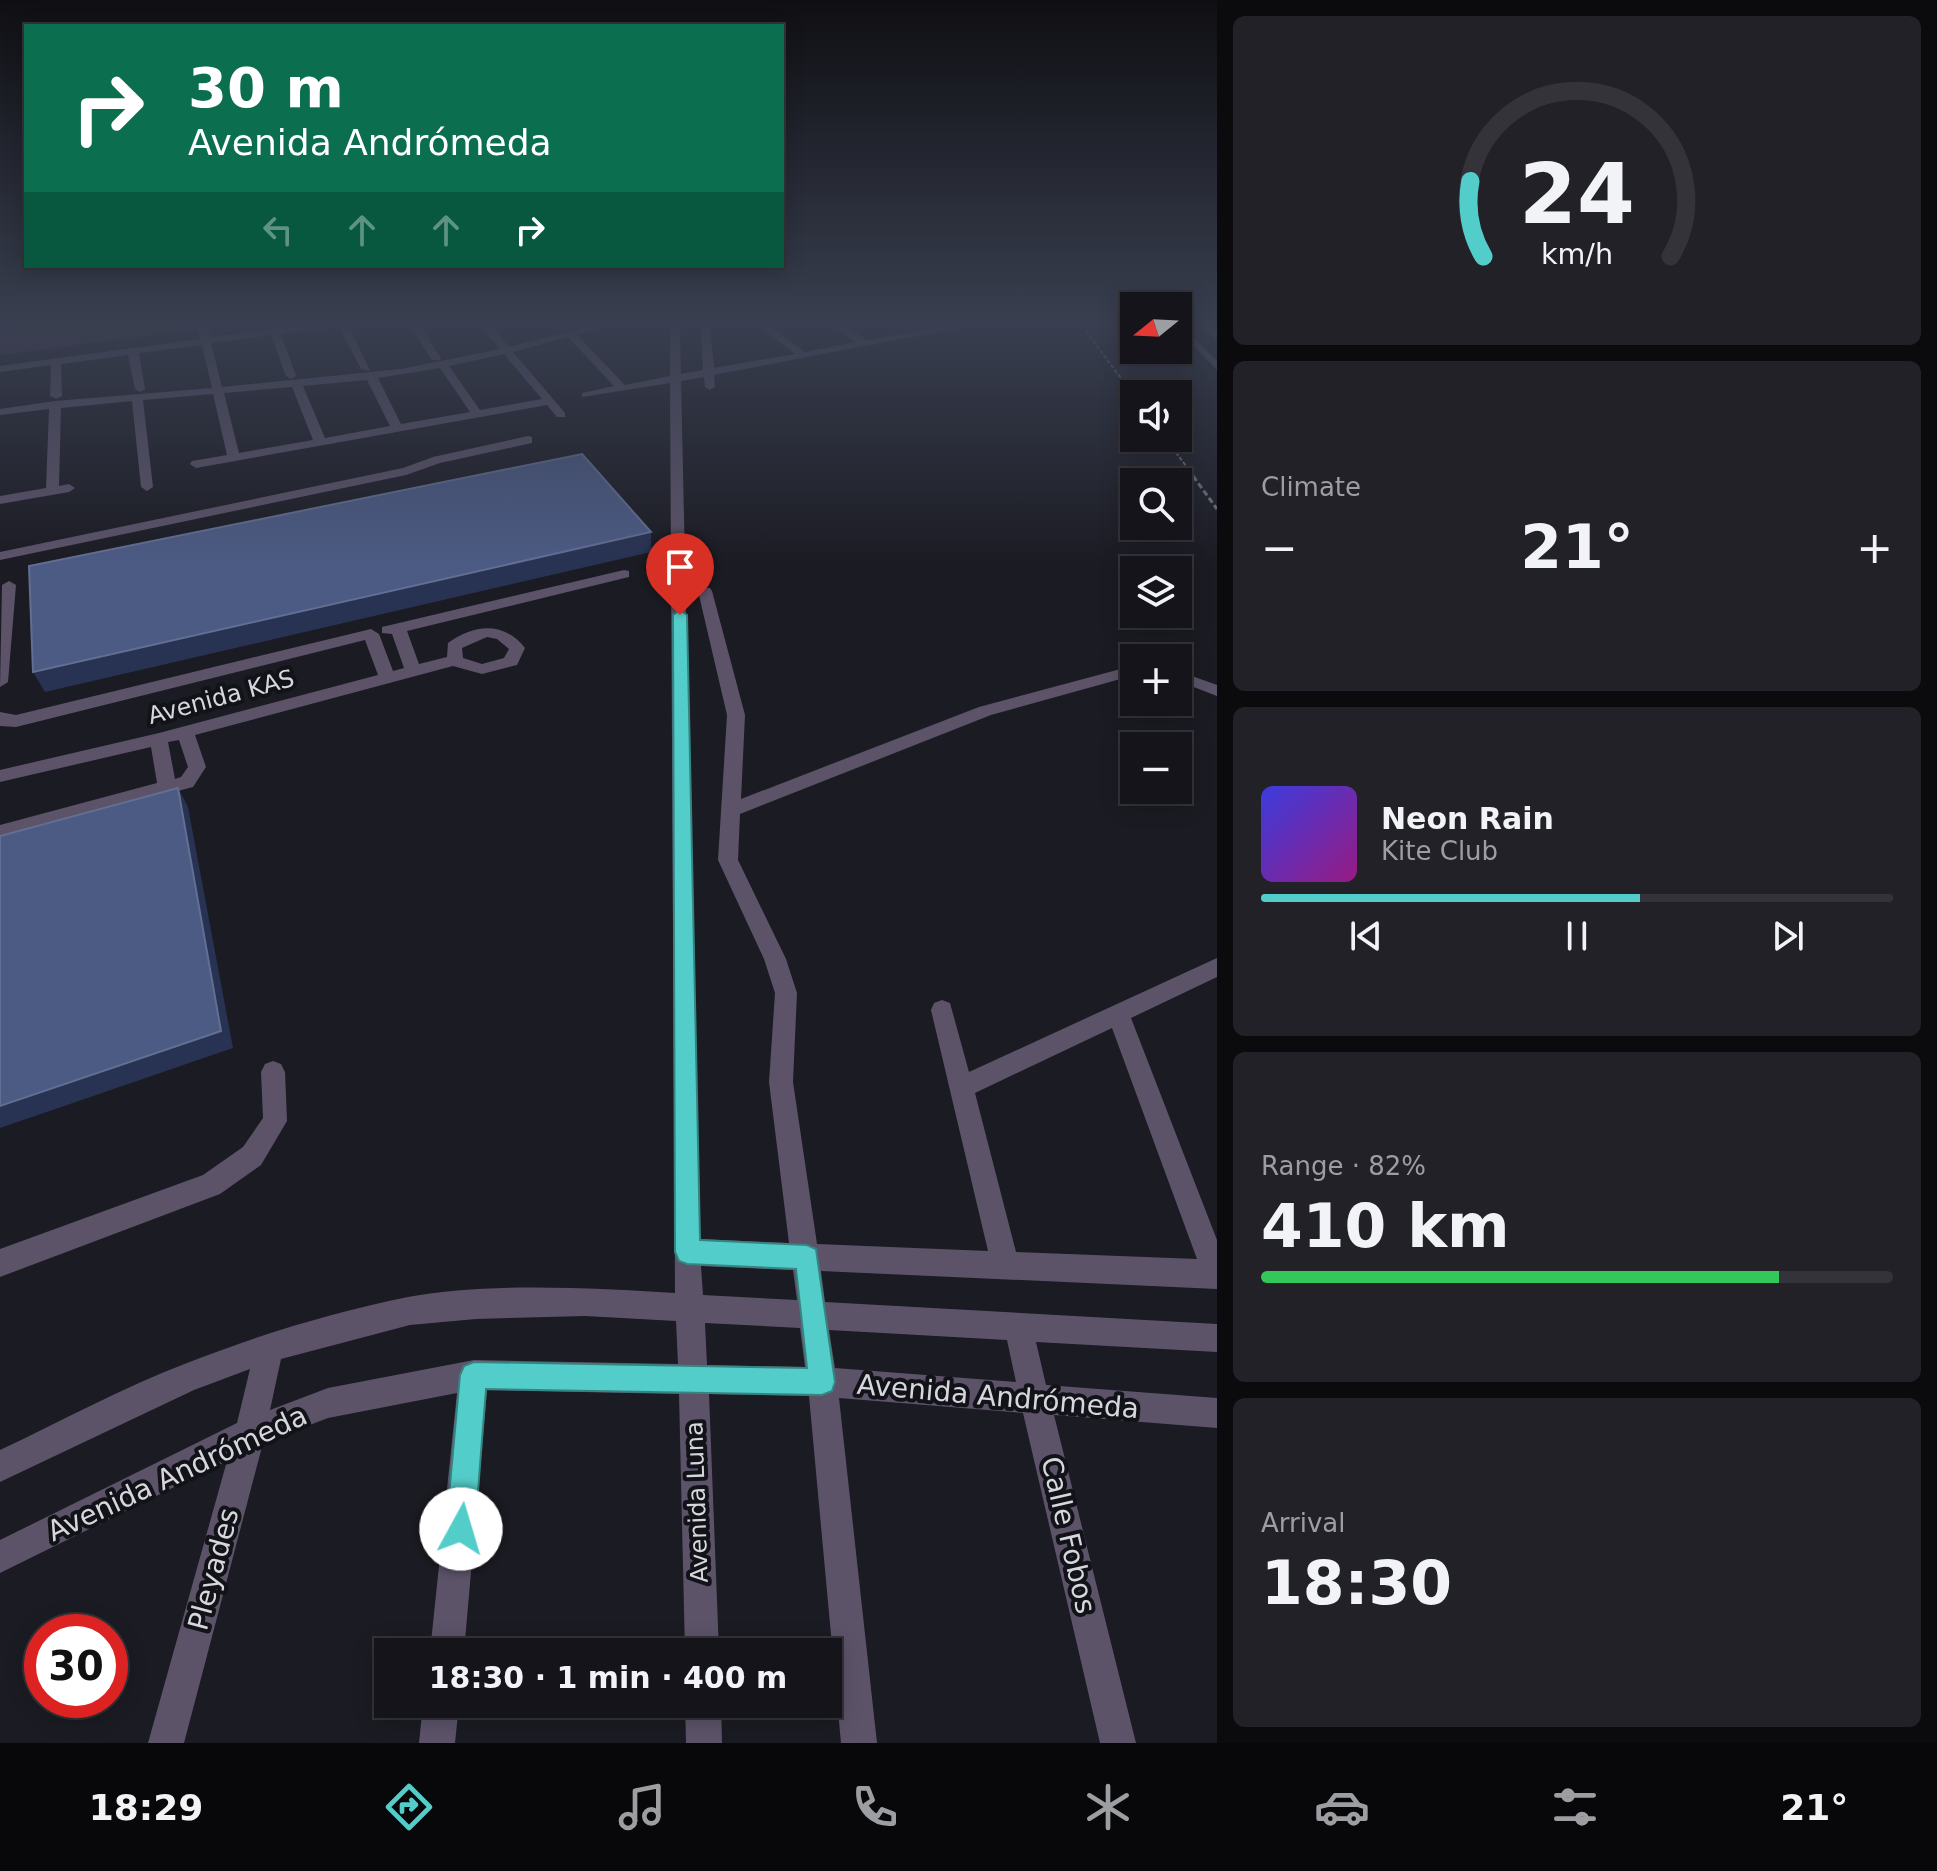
<!DOCTYPE html>
<meta charset="utf-8">
<style>
body{margin:0;font-family:"DejaVu Sans",sans-serif;background:#212127;color:#f1f3f6;height:100vh;display:flex;flex-direction:column;font-size:30px;white-space:nowrap}
*{box-sizing:border-box;margin:0}
p{font-size:26px;color:#9d9ea2}
.icon{flex:none;width:44px;height:44px;fill:none;stroke:currentColor;stroke-width:2;stroke-linecap:round;stroke-linejoin:round}
.map{position:relative;flex:1;overflow:hidden}
.details{display:flex;flex-direction:column;gap:16px;padding:16px;background:#0b0b0e;width:720px}
.details>*{flex:none}
.banner{position:absolute;left:24px;top:24px;width:760px;height:244px;border-radius:0px;box-shadow:0 4px 20px #0003,0 0 0 2px #333339;background:#0b6e4f;color:#fff;overflow:hidden}
.needle{width:52px;rotate:252deg}
.buttons{position:absolute;left:1120px;top:292px;display:grid;gap:16px}
.buttons a{display:grid;place-items:center;width:72px;height:72px;border-radius:0px;background:#14141a;box-shadow:0 4px 20px #0003,0 0 0 2px #333339;font-size:40px}
.speed{position:absolute;left:24px;top:1614px;display:flex;gap:16px;font-size:40px;font-weight:700;text-align:center}
.speed>*{display:grid;place-content:center;width:104px;height:104px;border-radius:50%;background:#14141a;box-shadow:0 4px 20px #0003,0 0 0 2px #333339;line-height:1}
.speed .limit{border:12px solid #d22;background:#fff;color:#111}
.pin{position:absolute;display:grid;place-items:center;width:68px;height:68px;color:#fff;margin:-82px -34px;border-radius:50% 50% 50% 0;rotate:-45deg;box-shadow:0 0 8px #0007}
.pin .icon{rotate:45deg}
.me{position:absolute;width:88px;margin:-44px;rotate:6deg;stroke-linejoin:round;filter:drop-shadow(0 0 6px #0008)}
.turn{display:flex;align-items:center;gap:28px;height:168px;padding:0 32px;font-size:36px}
.turn .icon{width:104px;height:104px;stroke-width:2.5}
.turn b{display:block;font-size:56px;line-height:68px}
.lanes{display:flex;align-items:center;height:76px;padding:0 32px;background:#0003;justify-content:center;gap:40px;direction:ltr}
.lanes .off{opacity:.35}
.big{font-size:60px;font-weight:800;line-height:1.1}
.details .tile{flex:1;display:flex;flex-direction:column;justify-content:center;gap:12px;min-width:0;padding:0 28px;border-radius:12px;background:#212127}
.details .dial{align-items:center;gap:0}
.dial svg{height:208px;overflow:visible;fill:none;stroke:#333339;stroke-width:7;stroke-linecap:round;text-anchor:middle}
.dial text{fill:#f1f3f6;stroke:none}
.song{display:flex;align-items:center;gap:24px}
.cover{width:96px;height:96px;border-radius:12px;background:linear-gradient(135deg,hsl(240 70% 55%),hsl(310 70% 35%))}
.played{height:8px;border-radius:4px;background:linear-gradient(90deg,#53cdca 60%,#333339 60%)}
.keys{display:flex;justify-content:space-around;direction:ltr}
.heat{display:flex;justify-content:space-between;align-items:center;font-size:44px;direction:ltr}
.charge{height:12px;border-radius:6px;background:linear-gradient(90deg,#34c759 82%,#333339 0)}
.trip{position:absolute;left:374px;top:1638px;width:468px;height:80px;border-radius:0px;background:#14141a;box-shadow:0 4px 20px #0003,0 0 0 2px #333339;font-weight:800;line-height:80px;text-align:center}
.tabs{display:flex;height:128px;justify-content:space-around;align-items:center;background:#08080a;color:#9d9ea2}
.tabs .icon{width:56px;height:56px}
.tabs .active{color:#53cdca}
.tabs b{font-size:36px;color:#f1f3f6}
main{display:flex;flex:1;min-height:0}
.map>svg:first-child{display:block}
.green{fill:#462c49}
.lines{fill:none;stroke-linecap:round;stroke-linejoin:round}
.path-far1{stroke:#75757c;stroke-width:2;stroke-dasharray:4 2;stroke-linecap:butt}
.path{stroke:#75757c;stroke-width:3;stroke-dasharray:6 3;stroke-linecap:butt}
.minor{fill:#5c5369;fill-rule:evenodd}
.shaded-wall{fill:#283252}
.building{fill:#4c5b84;stroke:#626e92;stroke-width:2}
.route{fill:#53cdca;stroke:#368583;stroke-width:2}
.labels{text-anchor:middle;stroke-width:8;stroke-linejoin:round;paint-order:stroke}
.street-label{font-size:24px;fill:#d6d6dc;stroke:#121219}
.near-street-label{font-size:28px;fill:#d6d6dc;stroke:#121219}
</style>
<main>
<div class="map">
<svg width="1217" height="1743" viewBox="0 0 1217 1743">
<rect width="100%" height="100%" fill="#1b1b23"/>
<path class="green" d="M0,321H254L0,355Z"/>
<g class="lines">
<path class="path-far1" d="M1086,331L1134,396
M1165,438L1195,478"/>
<path class="path" d="M1193,476L1217,509"/>
<path class="minor" d="M19,321H45L0,329V323Z
M333,321H357L348,324L370,371L361,369L339,326L281,334L296,376L291,379L286,376L271,335L211,343L222,387L401,369L500,349L477,321H487L509,347L609,321H624L577,335L625,385L670,376V326L654,321H728L710,326L714,368L795,354L753,321H764L805,352L856,342L826,321H837L867,340L974,321H993L714,375L715,387L710,390L705,387L704,377L681,381L700,1239L789,1243L769,1082L775,993L764,959L718,860L727,715L698,591L700,588H710L712,591L745,715L741,799L979,707L1117,670L1134,669V679L1117,680L991,715L740,814L738,860L786,959L797,993L793,1082L817,1244L988,1251L931,1010L934,1003L942,1000L950,1003L969,1072L1217,958V977L1131,1018L1217,1240V1289L821,1271L825,1302L1217,1324V1352L1036,1342L1046,1385L1217,1398V1428L1054,1415L1136,1743H1100L1023,1413L839,1398L877,1743H841L809,1396L709,1394L719,1652H685L679,1394L487,1390L464,1652H430L457,1393L328,1418L263,1443L184,1743H148L227,1461L0,1573V1540L237,1423L250,1369L194,1390L0,1482V1450C62,1421 123,1387 187,1363C258,1335 334,1312 408,1297C488,1282 593,1288 675,1293L670,383L582,397V393L614,386L568,337L513,352L565,413V417H557L547,405L196,468L190,464L192,461L227,455L213,394L143,400L153,487L147,491L141,487L132,401L61,408L59,486L69,484L75,488L69,492L0,504V496L46,488L49,409L0,415V409L55,401L212,388L202,345L139,353L145,389L140,392L135,389L128,355L61,364L62,396L56,399L50,396L51,365L0,372V366L200,339L198,329L203,326L208,329L210,337ZM680,327H701L703,370L681,374ZM504,354L542,399L480,410L449,366ZM440,368L470,412L401,424L378,378ZM367,380L390,426L325,438L303,386ZM292,387L313,440L239,453L224,393ZM1112,1028L1197,1259L1016,1252L975,1093ZM701,1266L793,1270L797,1300L703,1295ZM585,1316L676,1321L678,1364L474,1360L328,1388L270,1410L281,1359L410,1325L476,1319ZM705,1323L800,1328L805,1367L707,1365ZM829,1330L1007,1340L1016,1382L835,1368Z
M407,321H417L441,358L440,360H432Z
M1178,321L1217,361V370L1178,329Z
M1197,321H1207L1217,331V340Z
M528,436L532,437V443L440,463L406,475L0,560V552L403,468L433,457Z
M624,570L629,571V577L407,631L419,664L447,657L448,643C474,624 504,621 525,648L517,665L482,674L453,666L195,735L206,767L193,787L0,839V825L157,783L151,747L0,782V770L159,733L378,675L365,640L16,727L0,726V712L16,715L371,629L379,634L393,671L404,668L392,634L382,633V627ZM487,637L497,639L509,649L504,658L482,664L463,658L462,648ZM179,740L188,767L181,777L175,779L168,742Z
M9,581L16,585L8,682L0,687L2,585Z
M1178,671L1217,685V696L1178,681Z
M273,1061L281,1064L285,1072L287,1121L261,1165L220,1194L0,1277V1249L203,1175L243,1147L263,1118L261,1072L265,1064Z
M423,1704H459L455,1743H419Z
M685,1704H721L722,1743H686Z"/>
</g>
<path class="shaded-wall" d="M651,532V552L45,692L33,672Z
M178,788L188,807L233,1048L0,1128V1106Z"/>
<path class="building" d="M582,454L651,532L33,672L29,566Z
M178,788L221,1031L0,1106V836Z"/>
<linearGradient id="sky" x2="0" y2="1"><stop stop-color="#0f0f13"/><stop offset="0.57" stop-color="#393f50"/><stop offset="1" stop-color="#393f50" stop-opacity="0"/></linearGradient>
<rect width="1217" height="565" fill="url(#sky)"/>
<path class="route" d="M680,610L687,615L700,1240L807,1245L816,1249L835,1382L832,1391L822,1395L486,1389L475,1529L471,1539L461,1543L450,1539L446,1529L460,1375L464,1366L474,1362L807,1368L796,1269L687,1264L679,1261L675,1252L673,615Z"/>
<g class="labels">
<g class="street-label">
<text transform="translate(221 697) rotate(-15)" y="8">Avenida KAS</text>
<text transform="translate(697 1502) rotate(-92)" y="8">Avenida Luna</text>
</g>
<g class="near-street-label">
<text transform="translate(998 1396) rotate(5)" y="10">Avenida Andrómeda</text>
<text transform="translate(177 1473) rotate(-25)" y="10">Avenida Andrómeda</text>
<text transform="translate(1069 1535) rotate(77)" y="10">Calle Fobos</text>
<text transform="translate(213 1569) rotate(-75)" y="10">Pleyades</text>
</g>
</g>
</svg>
<div class="buttons">
<a><svg class="needle" viewBox="-14 -14 28 28"><path d="M0-13l5 13h-10z" fill="#e53935"/><path d="M0 13l5-13h-10z" fill="#9d9ea2"/></svg></a>
<a><svg class="icon" aria-label="sound" viewBox="0 0 24 24"><path d="M4 9h4l5-4v14l-5-4H4zM17 9q2 3 0 6"/></svg></a>
<a><svg class="icon" aria-label="search" viewBox="0 0 24 24"><circle cx="10" cy="10" r="6"/><path d="M15 15l6 6"/></svg></a>
<a><svg class="icon" aria-label="layers" viewBox="0 0 24 24"><path d="M12 4l9 5-9 5-9-5zM3 14l9 5 9-5"/></svg></a>
<a>+</a>
<a>−</a>
</div>
<div class="speed"><div class="limit">30</div></div>
<div class="pin" style="left:680px;top:615px;background:#d93025"><svg class="icon" aria-label="arrive" viewBox="0 0 24 24"><path d="M6 21V4h12l-3 4 3 4H6"/></svg></div>
<svg class="me" style="left:461px;top:1529px" viewBox="-20 -20 40 40"><circle r="19" fill="#fff"/><path d="M0-13L10 11 0 6-10 11z" fill="#53cdca"/></svg>
<div class="trip">18:30 · 1 min · 400 m</div>
<div class="banner">
<div class="turn"><svg class="icon" aria-label="right" viewBox="0 0 24 24"><path d="M7 20v-9h11M14 6l5 5-5 5"/></svg><div><b>30 m</b>Avenida Andrómeda</div></div>
<div class="lanes"><svg class="icon off" aria-label="left" viewBox="0 0 24 24"><path d="M17 20v-9H6M10 6l-5 5 5 5"/></svg><svg class="icon off" aria-label="ahead" viewBox="0 0 24 24"><path d="M12 20V5M6 11l6-6 6 6"/></svg><svg class="icon off" aria-label="ahead" viewBox="0 0 24 24"><path d="M12 20V5M6 11l6-6 6 6"/></svg><svg class="icon" aria-label="right" viewBox="0 0 24 24"><path d="M7 20v-9h11M14 6l5 5-5 5"/></svg></div>
</div>
</div>
<section class="details">
<div class="tile dial"><svg viewBox="0 0 100 80">
<path d="M14 69A42 42 0 1 1 86 69"/>
<path d="M14 69A42 42 0 0 1 9 40" stroke="#53cdca"/>
<text x="50" y="56" font-size="32" font-weight="700">24</text>
<text x="50" y="72" font-size="11">km/h</text>
</svg></div>
<div class="tile"><p>Climate</p>
<div class="heat"><a>−</a><b class="big">21°</b><a>+</a></div>
</div>
<div class="tile">
<div class="song"><i class="cover"></i><div><b>Neon Rain</b><p>Kite Club</p></div></div>
<div class="played"></div>
<div class="keys"><svg class="icon" aria-label="previous" viewBox="0 0 24 24"><path d="M18 5L8 12l10 7zM5 5v14"/></svg><svg class="icon" aria-label="pause" viewBox="0 0 24 24"><path d="M8 5v14M16 5v14"/></svg><svg class="icon" aria-label="next" viewBox="0 0 24 24"><path d="M6 5l10 7-10 7zM19 5v14"/></svg></div>
</div>
<div class="tile"><p>Range · 82%</p><b class="big">410 km</b><div class="charge"></div></div>
<div class="tile"><p>Arrival</p><b class="big">18:30</b></div>
</section>
</main>
<nav class="tabs">
<b>18:29</b>
<svg class="icon active" aria-label="directions" viewBox="0 0 24 24"><path d="M12 3l9 9-9 9-9-9zM9 14v-3h6M13 9l2 2-2 2"/></svg>
<svg class="icon" aria-label="music" viewBox="0 0 24 24"><path d="M9 18V5l10-2v13"/><circle cx="6" cy="18" r="3"/><circle cx="16" cy="16" r="3"/></svg>
<svg class="icon" aria-label="phone" viewBox="0 0 24 24"><path d="M5 4h4l2 5-3 2q2 4 5 5l2-3 5 2v4C11 20 4 13 5 4z"/></svg>
<svg class="icon" aria-label="climate" viewBox="0 0 24 24"><path d="M12 3v18M4 7l16 10M4 17L20 7"/></svg>
<svg class="icon" aria-label="car" viewBox="0 0 24 24"><path d="M5 17H2v-5l4-1 3-4h7l3 4 3 1v5h-3M9 17h6M6 11h13"/><circle cx="7" cy="17" r="2"/><circle cx="17" cy="17" r="2"/></svg>
<svg class="icon" aria-label="filters" viewBox="0 0 24 24"><path d="M4 7h16M4 17h16"/><circle cx="9" cy="7" r="2"/><circle cx="15" cy="17" r="2"/></svg>
<b>21°</b>
</nav>
